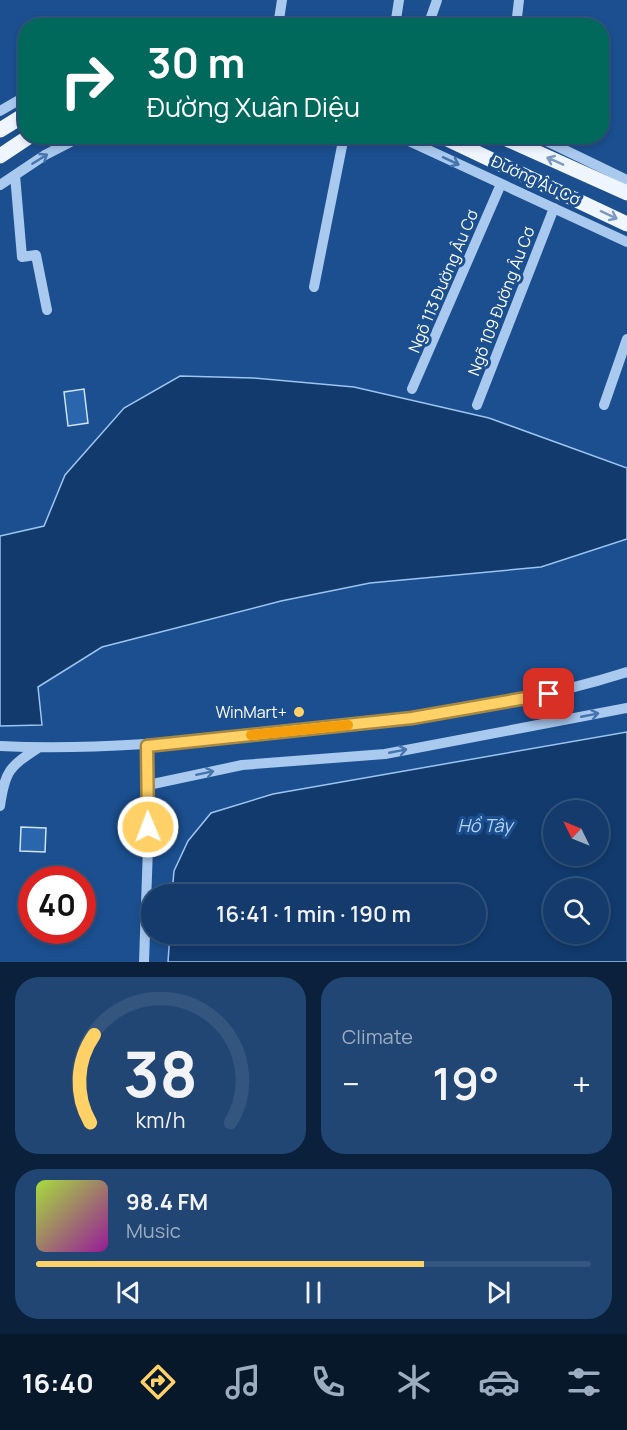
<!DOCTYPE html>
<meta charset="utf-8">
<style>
body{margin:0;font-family:Manrope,sans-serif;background:#214673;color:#f1f3f6;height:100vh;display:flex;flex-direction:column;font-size:22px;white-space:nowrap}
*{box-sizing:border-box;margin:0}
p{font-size:20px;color:#9dadc1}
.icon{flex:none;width:33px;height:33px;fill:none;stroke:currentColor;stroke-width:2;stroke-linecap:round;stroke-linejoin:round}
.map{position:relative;height:962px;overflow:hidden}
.sheet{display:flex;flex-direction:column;gap:15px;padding:15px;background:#0b203b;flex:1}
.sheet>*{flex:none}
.top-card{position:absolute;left:18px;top:18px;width:591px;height:126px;border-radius:24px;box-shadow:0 3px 9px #0003,0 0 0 2px #33557e;background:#00695c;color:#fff;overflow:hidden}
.needle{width:39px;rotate:313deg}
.tools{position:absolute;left:543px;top:800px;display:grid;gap:12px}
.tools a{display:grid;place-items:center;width:66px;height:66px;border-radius:50%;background:#143b6b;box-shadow:0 3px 9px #0003,0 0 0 2px #33557e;font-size:30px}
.speed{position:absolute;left:18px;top:866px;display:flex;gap:12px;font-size:30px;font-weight:700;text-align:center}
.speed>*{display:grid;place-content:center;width:78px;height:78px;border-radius:50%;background:#143b6b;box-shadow:0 3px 9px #0003,0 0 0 2px #33557e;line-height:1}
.speed .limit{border:9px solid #d22;background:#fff;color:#111}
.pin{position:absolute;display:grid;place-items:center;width:51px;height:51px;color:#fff;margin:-26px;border-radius:12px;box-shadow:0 3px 9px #0006}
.me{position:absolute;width:66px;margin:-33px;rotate:359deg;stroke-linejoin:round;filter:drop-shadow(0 0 4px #0008)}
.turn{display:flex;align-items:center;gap:21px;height:126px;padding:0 30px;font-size:27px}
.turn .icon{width:78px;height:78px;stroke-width:2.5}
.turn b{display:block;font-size:42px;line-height:51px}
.big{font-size:45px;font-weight:600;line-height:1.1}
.sheet .card{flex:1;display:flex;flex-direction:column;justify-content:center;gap:9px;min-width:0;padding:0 21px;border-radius:24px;background:#214673}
.sheet .dial{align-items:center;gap:0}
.dial svg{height:156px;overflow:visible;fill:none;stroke:#33557e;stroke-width:7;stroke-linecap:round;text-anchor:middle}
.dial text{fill:#f1f3f6;stroke:none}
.song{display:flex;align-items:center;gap:18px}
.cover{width:72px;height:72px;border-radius:9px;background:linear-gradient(135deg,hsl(80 70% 55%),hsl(300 70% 35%))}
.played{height:6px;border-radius:3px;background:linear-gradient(90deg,#ffd166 70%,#33557e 70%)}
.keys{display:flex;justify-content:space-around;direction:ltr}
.heat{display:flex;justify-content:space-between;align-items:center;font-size:33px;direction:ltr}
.sheet .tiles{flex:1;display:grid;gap:15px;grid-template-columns:1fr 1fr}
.card:last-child{grid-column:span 2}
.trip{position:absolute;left:141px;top:884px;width:345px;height:60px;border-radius:30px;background:#143b6b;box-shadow:0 3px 9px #0003,0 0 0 2px #33557e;font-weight:600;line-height:60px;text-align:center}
.dock{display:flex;height:96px;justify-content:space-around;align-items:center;background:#08182b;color:#9dadc1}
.dock .icon{width:42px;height:42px}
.dock .on{color:#ffd166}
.dock b{font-size:27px;color:#f1f3f6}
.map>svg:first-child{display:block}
.water{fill:#123a6d;stroke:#9cc4f0;stroke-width:1.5;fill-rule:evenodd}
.building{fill:#2a66ad;stroke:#cfe3fa;stroke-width:1.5}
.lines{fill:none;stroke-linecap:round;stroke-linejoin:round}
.minor{stroke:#a9c9ee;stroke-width:10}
.major{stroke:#f0f6ff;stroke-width:15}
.oneway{stroke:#4674ac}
.oneway2{stroke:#7b9ac1}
.route-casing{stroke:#a68842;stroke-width:15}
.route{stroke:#ffd166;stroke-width:10}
.slow{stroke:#f59e0b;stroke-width:10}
.poi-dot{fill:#ffd166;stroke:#1b4f8f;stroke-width:2}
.labels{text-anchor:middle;stroke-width:6;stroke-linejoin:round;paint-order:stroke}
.street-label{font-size:16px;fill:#fff;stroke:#1b4f8f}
.poi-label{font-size:16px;fill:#fff;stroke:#1b4f8f;text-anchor:end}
.water-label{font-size:18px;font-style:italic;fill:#b5d3f5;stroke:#1b4f8f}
</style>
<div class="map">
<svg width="627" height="962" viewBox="0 0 627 962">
<rect width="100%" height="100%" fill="#1b4f8f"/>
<path class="water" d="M180,376L253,378L354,387L489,418L627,468V539L541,567L370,583L281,601L102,647L38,687L42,725L0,726V536L44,526L65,475L124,408Z
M627,732V962H168L170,933H476V894H172L174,871L188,841L211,813L273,794ZM554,810H598V855H554ZM554,888H598V933H554Z"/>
<path class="building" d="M84,389L88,423L68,426L64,392Z
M21,827L46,828L45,852L20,851Z"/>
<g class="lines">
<path class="minor" d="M236,26H242
M278,26L282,0
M395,26L399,0
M428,26L437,0
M516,26L519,0
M0,111L26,96
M398,136L627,242
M536,136L627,180
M15,175L22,257L36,255L47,310
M0,185L45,155L82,136
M314,287L344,136
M412,389L501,184
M477,405L554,208
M604,405L627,339
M0,746C101,751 200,740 300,730C410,718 521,706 627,672
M148,785L242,765L385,754L627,708
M0,806C5,771 9,767 38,748
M144,962L148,847L147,746"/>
<path class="major" d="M0,130L26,114
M441,136L627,224
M500,136L627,193
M0,156L30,136"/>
</g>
<defs><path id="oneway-shaft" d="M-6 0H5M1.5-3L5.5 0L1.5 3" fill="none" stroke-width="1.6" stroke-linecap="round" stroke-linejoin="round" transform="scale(1.5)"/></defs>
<g class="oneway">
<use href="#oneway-shaft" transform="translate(40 159) rotate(-32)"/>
<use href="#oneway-shaft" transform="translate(451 161) rotate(25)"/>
<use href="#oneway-shaft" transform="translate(590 715) rotate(-11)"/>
<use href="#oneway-shaft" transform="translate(398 751) rotate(-11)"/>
<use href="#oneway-shaft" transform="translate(205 773) rotate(-12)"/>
</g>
<g class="oneway2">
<use href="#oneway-shaft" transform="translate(555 161) rotate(-156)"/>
<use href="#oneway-shaft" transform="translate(609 215) rotate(25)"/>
</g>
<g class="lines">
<g class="route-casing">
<path id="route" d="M148,827L147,746L412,718L549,694"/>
</g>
<use href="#route" class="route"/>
<path class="slow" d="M251,735L348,725"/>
</g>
<circle class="poi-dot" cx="299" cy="712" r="6"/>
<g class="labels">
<g class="street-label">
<text transform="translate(536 180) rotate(25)" y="6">Đường Âu Cơ</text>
<text transform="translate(443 281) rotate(-67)" y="6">Ngõ 113 Đường Âu Cơ</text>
<text transform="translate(501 301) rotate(-69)" y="6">Ngõ 109 Đường Âu Cơ</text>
</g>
<g class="poi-label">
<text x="287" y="718">WinMart+</text>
</g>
<g class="water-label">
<text x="485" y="832">Hồ Tây</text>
</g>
</g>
</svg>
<div class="tools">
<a><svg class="needle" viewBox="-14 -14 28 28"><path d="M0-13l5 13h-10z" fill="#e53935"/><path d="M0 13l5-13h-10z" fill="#9dadc1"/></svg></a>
<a><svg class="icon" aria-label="search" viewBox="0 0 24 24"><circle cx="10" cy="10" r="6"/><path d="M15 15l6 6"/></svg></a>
</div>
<div class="speed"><div class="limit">40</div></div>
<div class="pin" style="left:549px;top:694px;background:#d93025"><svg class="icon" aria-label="arrive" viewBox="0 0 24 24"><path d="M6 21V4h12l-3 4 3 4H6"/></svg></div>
<svg class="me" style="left:148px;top:827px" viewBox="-20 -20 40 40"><circle r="17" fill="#ffd166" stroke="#fff" stroke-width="3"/><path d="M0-11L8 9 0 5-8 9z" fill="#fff"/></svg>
<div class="trip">16:41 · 1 min · 190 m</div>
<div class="top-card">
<div class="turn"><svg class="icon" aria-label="right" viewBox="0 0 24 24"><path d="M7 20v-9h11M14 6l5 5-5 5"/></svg><div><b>30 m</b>Đường Xuân Diệu</div></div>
</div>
</div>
<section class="sheet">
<div class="tiles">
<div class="card dial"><svg viewBox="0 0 100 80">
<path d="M14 69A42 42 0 1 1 86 69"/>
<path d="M14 69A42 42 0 0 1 16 24" stroke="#ffd166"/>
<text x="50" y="56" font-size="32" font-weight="700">38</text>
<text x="50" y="72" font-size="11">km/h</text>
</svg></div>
<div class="card"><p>Climate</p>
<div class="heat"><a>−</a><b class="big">19°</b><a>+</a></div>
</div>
<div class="card">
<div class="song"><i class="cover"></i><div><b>98.4 FM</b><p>Music</p></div></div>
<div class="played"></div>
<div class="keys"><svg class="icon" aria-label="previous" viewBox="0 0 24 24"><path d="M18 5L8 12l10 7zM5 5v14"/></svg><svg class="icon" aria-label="pause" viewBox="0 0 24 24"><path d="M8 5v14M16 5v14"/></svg><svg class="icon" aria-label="next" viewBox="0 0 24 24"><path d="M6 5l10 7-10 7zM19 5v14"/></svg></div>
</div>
</div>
</section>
<nav class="dock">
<b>16:40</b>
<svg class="icon on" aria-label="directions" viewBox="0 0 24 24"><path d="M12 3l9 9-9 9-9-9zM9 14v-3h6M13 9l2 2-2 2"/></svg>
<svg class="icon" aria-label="music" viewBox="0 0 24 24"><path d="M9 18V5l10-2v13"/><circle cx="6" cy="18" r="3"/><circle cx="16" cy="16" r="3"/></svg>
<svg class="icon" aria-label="phone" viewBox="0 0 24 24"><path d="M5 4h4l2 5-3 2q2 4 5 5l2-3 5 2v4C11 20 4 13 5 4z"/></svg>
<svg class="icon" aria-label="climate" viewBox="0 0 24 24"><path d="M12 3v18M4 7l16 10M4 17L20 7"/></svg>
<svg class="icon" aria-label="car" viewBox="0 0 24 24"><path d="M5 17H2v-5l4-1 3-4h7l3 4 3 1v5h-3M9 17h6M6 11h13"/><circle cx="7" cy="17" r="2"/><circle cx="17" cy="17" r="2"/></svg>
<svg class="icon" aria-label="filters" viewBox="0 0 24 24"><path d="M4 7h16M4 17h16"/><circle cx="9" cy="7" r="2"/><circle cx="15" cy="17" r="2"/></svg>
</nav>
